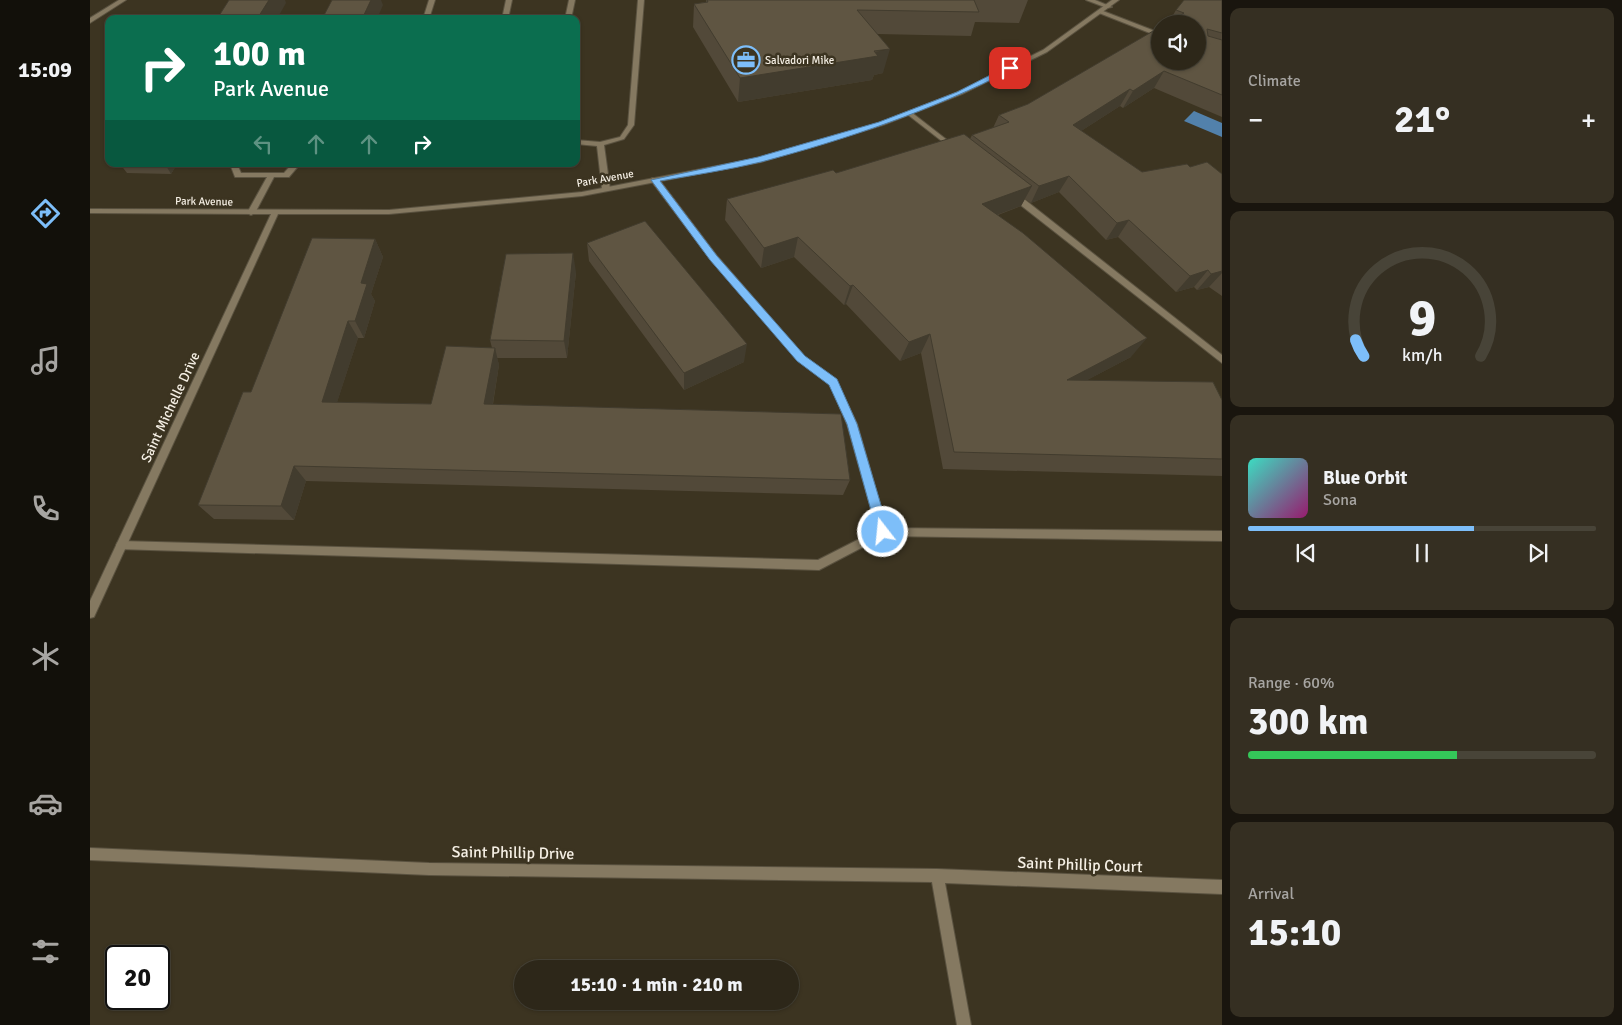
<!DOCTYPE html>
<meta charset="utf-8">
<style>
body{margin:0;font-family:Signika,sans-serif;background:#352f22;color:#f1f3f6;height:100vh;display:flex;flex-direction:column;font-size:19px;white-space:nowrap}
*{box-sizing:border-box;margin:0}
p{font-size:16px;color:#a7a5a2}
.icon{flex:none;width:28px;height:28px;fill:none;stroke:currentColor;stroke-width:2;stroke-linecap:round;stroke-linejoin:round}
.map{position:relative;flex:1;overflow:hidden}
.side{display:flex;flex-direction:column;gap:8px;padding:8px;background:#19150e;width:400px}
.side>*{flex:none}
.hud{position:absolute;left:15px;top:15px;width:475px;height:152px;border-radius:10px;box-shadow:0 1px 4px #0004,0 0 0 1px #484438;background:#0b6e4f;color:#fff;overflow:hidden}
.controls{position:absolute;left:1061px;top:15px;display:grid;gap:10px}
.controls a{display:grid;place-items:center;width:55px;height:55px;border-radius:50%;background:#2d2719;box-shadow:0 1px 4px #0004,0 0 0 1px #484438;font-size:25px}
.speed{position:absolute;left:15px;top:945px;display:flex;gap:10px;font-size:25px;font-weight:700;text-align:center}
.speed>*{display:grid;place-content:center;width:65px;height:65px;border-radius:50%;background:#2d2719;box-shadow:0 1px 4px #0004,0 0 0 1px #484438;line-height:1}
.speed .limit{border:2px solid #111;border-radius:8px;background:#fff;color:#111}
.pin{position:absolute;display:grid;place-items:center;width:42px;height:42px;color:#fff;margin:-21px;border-radius:10px;box-shadow:0 2px 8px #0006}
.me{position:absolute;width:55px;margin:-28px;rotate:344deg;stroke-linejoin:round;filter:drop-shadow(0 0 4px #0008)}
.turn{display:flex;align-items:center;gap:18px;height:105px;padding:0 25px;font-size:22px}
.turn .icon{width:65px;height:65px;stroke-width:2.5}
.turn b{display:block;font-size:35px;line-height:42px}
.lanes{display:flex;align-items:center;height:48px;padding:0 25px;background:#0003;justify-content:center;gap:25px;direction:ltr}
.lanes .off{opacity:.35}
.big{font-size:38px;font-weight:700;line-height:1.1}
.side .card{flex:1;display:flex;flex-direction:column;justify-content:center;gap:8px;min-width:0;padding:0 18px;border-radius:10px;background:#352f22}
.side .dial{align-items:center;gap:0}
.dial svg{height:130px;overflow:visible;fill:none;stroke:#484438;stroke-width:7;stroke-linecap:round;text-anchor:middle}
.dial text{fill:#f1f3f6;stroke:none}
.song{display:flex;align-items:center;gap:15px}
.cover{width:60px;height:60px;border-radius:8px;background:linear-gradient(135deg,hsl(170 70% 55%),hsl(320 70% 35%))}
.played{height:5px;border-radius:2px;background:linear-gradient(90deg,#7dbef9 65%,#484438 65%)}
.keys{display:flex;justify-content:space-around;direction:ltr}
.heat{display:flex;justify-content:space-between;align-items:center;font-size:28px;direction:ltr}
.charge{height:8px;border-radius:4px;background:linear-gradient(90deg,#34c759 60%,#484438 0)}
.trip{position:absolute;left:424px;top:960px;width:285px;height:50px;border-radius:25px;background:#2d2719;box-shadow:0 1px 4px #0004,0 0 0 1px #484438;font-weight:700;line-height:50px;text-align:center}
main{display:flex;flex:1;min-height:0}
.tab-bar{display:flex;flex-direction:column;width:90px;justify-content:space-around;align-items:center;background:#12100a;color:#a7a5a2}
.tab-bar .icon{width:35px;height:35px}
.tab-bar .on{color:#7dbef9}
.tab-bar b{font-size:22px;color:#f1f3f6}
.map>svg:first-child{display:block}
.water{fill:#5281ab}
.lines{fill:none;stroke-linecap:round;stroke-linejoin:round}
.service-casing{stroke:#5a5240;stroke-width:2}
.minor-casing{stroke:#5a5240;stroke-width:2}
.service{fill:#857961;fill-rule:evenodd}
.minor{fill:#857961;fill-rule:evenodd}
.wall{fill:#524939}
.shaded-wall{fill:#423c2e}
.building{fill:#5f5542;stroke:#423c2e}
.route{fill:#7dbef9;stroke:#517ca2}
.labels{text-anchor:middle;stroke-width:5;stroke-linejoin:round;paint-order:stroke}
.far-poi-label{font-size:11px;fill:#f5efe4;stroke:#3c3421;text-anchor:start}
.far-street-label{font-size:11px;fill:#f5efe4;stroke:#3c3421}
.street-label{font-size:14px;fill:#f5efe4;stroke:#3c3421}
.near-street-label{font-size:16px;fill:#f5efe4;stroke:#3c3421}
</style>
<main>
<nav class="tab-bar">
<b>15:09</b>
<svg class="icon on" aria-label="directions" viewBox="0 0 24 24"><path d="M12 3l9 9-9 9-9-9zM9 14v-3h6M13 9l2 2-2 2"/></svg>
<svg class="icon" aria-label="music" viewBox="0 0 24 24"><path d="M9 18V5l10-2v13"/><circle cx="6" cy="18" r="3"/><circle cx="16" cy="16" r="3"/></svg>
<svg class="icon" aria-label="phone" viewBox="0 0 24 24"><path d="M5 4h4l2 5-3 2q2 4 5 5l2-3 5 2v4C11 20 4 13 5 4z"/></svg>
<svg class="icon" aria-label="climate" viewBox="0 0 24 24"><path d="M12 3v18M4 7l16 10M4 17L20 7"/></svg>
<svg class="icon" aria-label="car" viewBox="0 0 24 24"><path d="M5 17H2v-5l4-1 3-4h7l3 4 3 1v5h-3M9 17h6M6 11h13"/><circle cx="7" cy="17" r="2"/><circle cx="17" cy="17" r="2"/></svg>
<svg class="icon" aria-label="filters" viewBox="0 0 24 24"><path d="M4 7h16M4 17h16"/><circle cx="9" cy="7" r="2"/><circle cx="15" cy="17" r="2"/></svg>
</nav>
<div class="map">
<svg width="1132" height="1025" viewBox="0 0 1132 1025">
<rect width="100%" height="100%" fill="#3c3421"/>
<path class="water" d="M1104,111L1132,123V137L1094,121Z"/>
<g class="lines">
<g class="service-casing">
<path id="service" d="M339,0H345L339,19H333Z
M416,0H422L418,19H412Z
M479,0H485L481,19H475Z
M548,0H554L544,125L534,139L514,145L520,189L516,191L512,189L507,146L486,144V140L510,142L530,137L538,125Z
M996,0H1005L1022,7L1017,8Z
M1009,11H1013L1070,33V37L1009,13Z
M817,112H821L866,147V149H862L817,114Z
M140,164H147L151,173H194L202,164H210L199,177H184L165,213L161,215L157,213L177,177H145Z
M562,178H568L627,256L714,356L746,380L767,424L797,528L1132,531V541L794,536L729,570L27,549L26,546L27,543L31,541L728,560L787,530L757,424L740,384L708,360L621,260L562,182Z
M919,192H925L1132,355V363L919,196Z"/>
</g>
<g class="minor-casing">
<path id="minor" d="M29,0H36L0,23V18Z
M1022,0H1029L957,52L872,94L793,125L671,162L492,196L299,214H188L4,617L0,618V601L181,214L0,213V209L299,210L492,192L668,158L789,123L868,92L953,50Z
M0,848L339,863L847,869L1132,880V894L855,883L881,1025H867L842,882L339,875L0,860Z"/>
</g>
<use href="#service" class="service"/>
<use href="#minor" class="minor"/>
</g>
<path class="wall" d="M616,0H938L929,23L885,22L881,36L787,34L793,73L784,75L782,80L648,102L603,27L604,4L616,2Z
M1132,0V117L1064,88L1033,108L1030,106L991,131L1052,172L1100,167L1132,174V296L1119,287L1107,290L1104,287L1086,292L1028,237L1016,240L969,192L941,203L935,199L931,206L908,215L1041,357L997,380L1132,400V476L853,469L831,353L810,361L756,304L754,305L704,257L671,268L635,220L637,199L746,173L880,139L882,135L903,128L909,115L938,104L1079,22L1086,10Z
M30,164H87L81,174L37,173Z
M285,239L293,257L281,294L285,301L274,338H268L247,402L341,404L402,348L400,340L486,272L477,358H407L409,365L403,404L760,480L753,495L216,481L204,520L124,519L108,505L161,392Z
M497,243L654,362L594,390L499,261Z"/>
<path class="shaded-wall" d="M179,0H195L196,3L187,19H167Z
M281,0H291L293,5L287,19H272Z
M800,49L793,73L784,75L782,80L648,102L650,78Z
M1074,71L1064,88L1033,108L1043,91Z
M1040,89L1030,106L974,142L983,125Z
M75,164H87L81,174Z
M979,176L969,192L941,203L949,186Z
M942,186L931,206L882,224L892,204Z
M1039,220L1028,237L1016,240L1027,223Z
M708,237L704,257L671,268L674,248Z
M285,239L293,257L281,294L285,301L274,338L265,321L271,283Z
M483,253L486,272L477,358L474,341Z
M1118,270L1104,287L1086,292L1100,276Z
M1132,271V273L1119,287L1107,290L1121,274Z
M763,285L756,304L754,305L760,286Z
M258,321L268,338L242,418L232,402Z
M840,334L831,353L810,361L819,342Z
M1057,338L1041,357L963,398L977,380Z
M657,344L654,362L594,390V373Z
M405,348L409,365L400,420L394,404Z
M204,466L216,481L204,520L191,506Z"/>
<path class="building" d="M139,0H179L167,19H127Z
M242,0H281L272,19H232Z
M617,0H884L889,12L767,10L800,49L784,51L788,56L650,78L604,4L618,2Z
M1094,0H1132V33L1117,29L1118,36L1132,40V95L1074,71L1043,91L1040,89L983,125L1052,172L1097,164L1100,167L1117,162L1132,174V271L1121,274L1118,270L1100,276L1039,220L1027,223L979,176L949,186L882,135L919,122L909,115L938,104L1070,27V61H1108V24H1076L1094,13L1086,10Z
M874,134L942,186L892,204L933,233L1057,338L977,380L1123,382L1132,400V459L864,452L840,334L819,342L763,285L760,286L708,237L674,248L637,199L743,170L746,173Z
M555,221L657,344L594,373L497,243Z
M222,238L285,239L271,283L277,284L265,321H258L232,402L341,404L356,346L405,348L394,404L751,414L760,480L204,466L191,506L108,505L153,392H161Z
M483,253L474,341L400,340L416,254Z"/>
<path class="route" d="M920,65L923,69C843,110 758,139 671,162C638,170 604,175 570,181L627,256L715,356L747,379L767,424L799,532L793,537L787,532L757,424L739,385L707,361L620,260L561,180L668,157L789,122L867,92Z"/>
<defs>
<g id="office-ring" transform="scale(1.4375)"><circle r="9.5" fill="#3c3421" stroke="#7dbef9" stroke-width="1.5"/><path d="M-6-3h4V-5.5h4V-3h4V5H-6ZM-1-4.5V-3h2v-1.5ZM-6 0V1H6V0Z" fill="#7dbef9"/></g>
</defs>
<g fill-rule="evenodd">
<use href="#office-ring" x="656" y="60"/>
</g>
<g class="labels">
<g class="far-poi-label">
<text x="675" y="64">Salvadori Mike</text>
</g>
<g class="far-street-label">
<text transform="translate(515 178) rotate(-10)" y="4">Park Avenue</text>
<text transform="translate(114 201) rotate(1)" y="4">Park Avenue</text>
</g>
<g class="street-label">
<text transform="translate(80 407) rotate(-65)" y="5">Saint Michelle Drive</text>
</g>
<g class="near-street-label">
<text transform="translate(423 852) rotate(1)" y="6">Saint Phillip Drive</text>
<text transform="translate(990 864) rotate(2)" y="6">Saint Phillip Court</text>
</g>
</g>
</svg>
<div class="controls">
<a><svg class="icon" aria-label="sound" viewBox="0 0 24 24"><path d="M4 9h4l5-4v14l-5-4H4zM17 9q2 3 0 6"/></svg></a>
</div>
<div class="speed"><div class="limit">20</div></div>
<div class="pin" style="left:920px;top:68px;background:#d93025"><svg class="icon" aria-label="arrive" viewBox="0 0 24 24"><path d="M6 21V4h12l-3 4 3 4H6"/></svg></div>
<svg class="me" style="left:793px;top:532px" viewBox="-20 -20 40 40"><circle r="17" fill="#7dbef9" stroke="#fff" stroke-width="3"/><path d="M0-11L8 9 0 5-8 9z" fill="#fff"/></svg>
<div class="trip">15:10 · 1 min · 210 m</div>
<div class="hud">
<div class="turn"><svg class="icon" aria-label="right" viewBox="0 0 24 24"><path d="M7 20v-9h11M14 6l5 5-5 5"/></svg><div><b>100 m</b>Park Avenue</div></div>
<div class="lanes"><svg class="icon off" aria-label="left" viewBox="0 0 24 24"><path d="M17 20v-9H6M10 6l-5 5 5 5"/></svg><svg class="icon off" aria-label="ahead" viewBox="0 0 24 24"><path d="M12 20V5M6 11l6-6 6 6"/></svg><svg class="icon off" aria-label="ahead" viewBox="0 0 24 24"><path d="M12 20V5M6 11l6-6 6 6"/></svg><svg class="icon" aria-label="right" viewBox="0 0 24 24"><path d="M7 20v-9h11M14 6l5 5-5 5"/></svg></div>
</div>
</div>
<section class="side">
<div class="card"><p>Climate</p>
<div class="heat"><a>−</a><b class="big">21°</b><a>+</a></div>
</div>
<div class="card dial"><svg viewBox="0 0 100 80">
<path d="M14 69A42 42 0 1 1 86 69"/>
<path d="M14 69A42 42 0 0 1 9 59" stroke="#7dbef9"/>
<text x="50" y="56" font-size="32" font-weight="700">9</text>
<text x="50" y="72" font-size="11">km/h</text>
</svg></div>
<div class="card">
<div class="song"><i class="cover"></i><div><b>Blue Orbit</b><p>Sona</p></div></div>
<div class="played"></div>
<div class="keys"><svg class="icon" aria-label="previous" viewBox="0 0 24 24"><path d="M18 5L8 12l10 7zM5 5v14"/></svg><svg class="icon" aria-label="pause" viewBox="0 0 24 24"><path d="M8 5v14M16 5v14"/></svg><svg class="icon" aria-label="next" viewBox="0 0 24 24"><path d="M6 5l10 7-10 7zM19 5v14"/></svg></div>
</div>
<div class="card"><p>Range · 60%</p><b class="big">300 km</b><div class="charge"></div></div>
<div class="card"><p>Arrival</p><b class="big">15:10</b></div>
</section>
</main>
